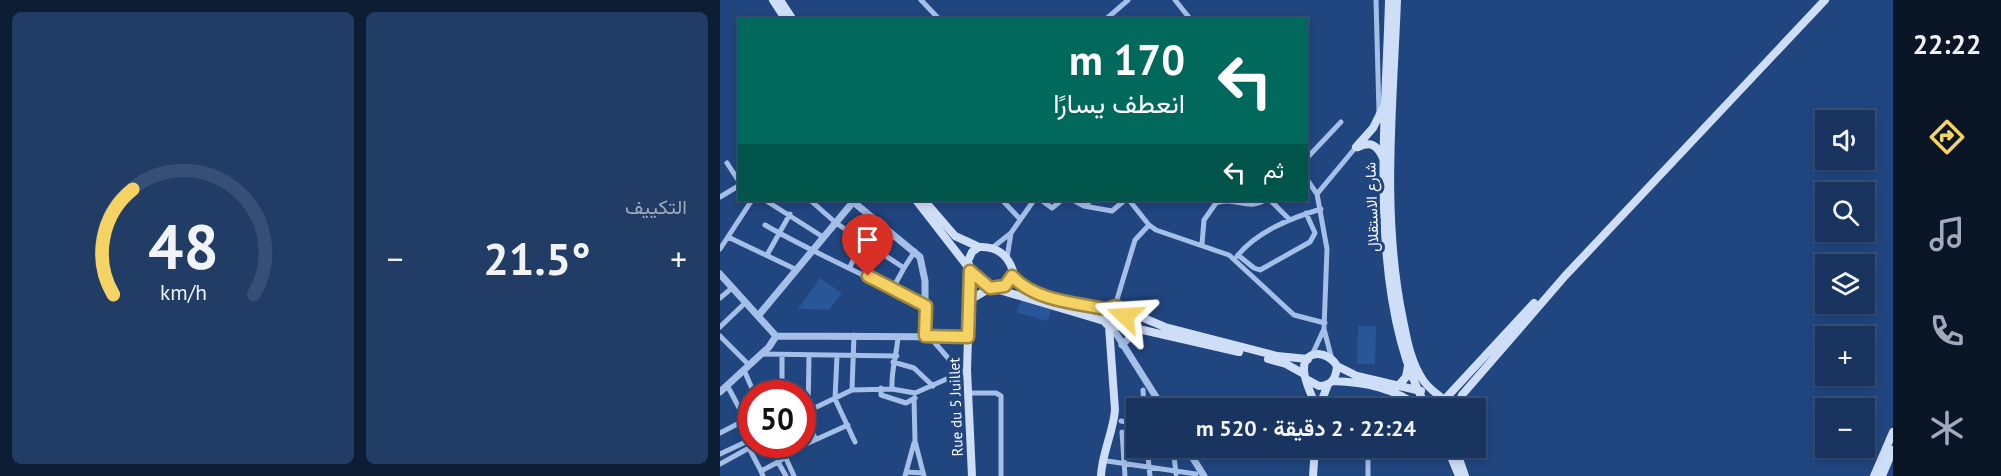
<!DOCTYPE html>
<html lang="ar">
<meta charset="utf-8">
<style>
body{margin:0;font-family:"PT Sans",Vazirmatn,sans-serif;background:#213c65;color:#f1f3f6;direction:rtl;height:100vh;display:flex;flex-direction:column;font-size:22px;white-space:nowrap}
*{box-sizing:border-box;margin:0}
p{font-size:20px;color:#9faabd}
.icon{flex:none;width:33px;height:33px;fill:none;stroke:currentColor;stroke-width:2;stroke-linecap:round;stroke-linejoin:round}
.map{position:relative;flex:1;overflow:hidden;direction:ltr}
.sheet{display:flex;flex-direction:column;gap:12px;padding:12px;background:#0d1d34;width:720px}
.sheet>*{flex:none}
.top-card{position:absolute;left:18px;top:18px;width:570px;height:183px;border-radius:0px;box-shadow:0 3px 9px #0003,0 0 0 2px #364f74;direction:rtl;background:#00695c;color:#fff;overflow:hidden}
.controls{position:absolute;left:1095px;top:110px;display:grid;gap:12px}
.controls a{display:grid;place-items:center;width:60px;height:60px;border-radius:0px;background:#18345f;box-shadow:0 3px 9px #0003,0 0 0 2px #364f74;font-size:30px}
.speed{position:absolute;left:18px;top:380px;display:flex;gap:12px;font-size:30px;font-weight:700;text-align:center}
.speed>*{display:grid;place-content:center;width:78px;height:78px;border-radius:50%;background:#18345f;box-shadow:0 3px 9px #0003,0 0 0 2px #364f74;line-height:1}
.speed .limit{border:9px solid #d22;background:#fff;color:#111}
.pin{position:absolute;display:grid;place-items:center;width:51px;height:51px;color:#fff;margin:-62px -26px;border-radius:50% 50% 50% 0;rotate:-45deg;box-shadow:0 0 6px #0007}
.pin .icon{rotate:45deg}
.me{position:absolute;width:66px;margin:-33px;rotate:290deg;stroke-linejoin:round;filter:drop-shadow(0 0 4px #0008)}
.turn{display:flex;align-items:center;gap:21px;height:126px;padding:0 24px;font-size:27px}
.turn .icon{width:78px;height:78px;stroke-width:2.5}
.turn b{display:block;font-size:42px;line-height:51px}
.then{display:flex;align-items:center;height:57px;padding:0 24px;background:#0003;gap:12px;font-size:22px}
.big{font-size:45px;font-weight:700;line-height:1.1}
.sheet .card{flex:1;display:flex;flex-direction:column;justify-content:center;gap:9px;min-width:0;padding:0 21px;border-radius:9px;background:#213c65}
.sheet .dial{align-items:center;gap:0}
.dial svg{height:156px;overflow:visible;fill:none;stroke:#364f74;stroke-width:7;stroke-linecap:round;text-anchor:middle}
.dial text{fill:#f1f3f6;stroke:none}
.heat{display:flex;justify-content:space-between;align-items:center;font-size:33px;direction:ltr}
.sheet .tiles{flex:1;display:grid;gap:12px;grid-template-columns:repeat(2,1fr)}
.trip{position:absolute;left:406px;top:398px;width:360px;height:60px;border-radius:0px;background:#18345f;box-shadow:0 3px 9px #0003,0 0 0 2px #364f74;font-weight:700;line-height:60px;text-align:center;direction:rtl}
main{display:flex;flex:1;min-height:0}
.menu{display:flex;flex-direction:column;width:108px;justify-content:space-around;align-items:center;background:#0a1526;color:#9faabd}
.menu .icon{width:42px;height:42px}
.menu .current{color:#f5d264}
.menu b{font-size:27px;color:#f1f3f6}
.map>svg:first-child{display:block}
.green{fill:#295697}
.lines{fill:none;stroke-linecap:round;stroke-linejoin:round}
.minor{stroke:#a4bfe8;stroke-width:5}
.tertiary{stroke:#a4bfe8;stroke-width:7}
.secondary{stroke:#cedef6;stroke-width:8}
.route-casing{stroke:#9f8841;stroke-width:15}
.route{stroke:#f5d264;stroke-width:10}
.labels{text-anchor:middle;stroke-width:6;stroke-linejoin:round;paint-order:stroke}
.street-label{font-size:15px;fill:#fff;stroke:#20457f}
</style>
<main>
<nav class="menu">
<b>22:22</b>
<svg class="icon current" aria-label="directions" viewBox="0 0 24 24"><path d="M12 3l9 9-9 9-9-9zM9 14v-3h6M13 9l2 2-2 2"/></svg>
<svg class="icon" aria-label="music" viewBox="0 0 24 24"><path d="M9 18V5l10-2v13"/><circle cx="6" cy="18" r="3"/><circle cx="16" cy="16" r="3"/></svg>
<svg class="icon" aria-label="phone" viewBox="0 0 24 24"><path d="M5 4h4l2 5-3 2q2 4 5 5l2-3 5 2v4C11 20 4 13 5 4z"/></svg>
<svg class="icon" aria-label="climate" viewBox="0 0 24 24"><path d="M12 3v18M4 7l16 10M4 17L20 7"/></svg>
</nav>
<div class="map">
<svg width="1173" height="476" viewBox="0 0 1173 476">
<rect width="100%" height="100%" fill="#20457f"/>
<path class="green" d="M100,278L122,293L109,310L78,309Z
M303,298L333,306L327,321L296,312Z
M638,326H656L655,364H637Z"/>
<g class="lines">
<path class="minor" d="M201,0L220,20
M455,0L471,20
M656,0L659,113
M385,20L408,0
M586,159L621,122
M7,163L20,183
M586,178L597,194L607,249L604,329L592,355
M597,194L636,147
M0,197L20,185
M45,200L103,237
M90,200L116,223L184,268L195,251
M282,200L300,219
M321,200L332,208L342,200
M353,200L364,206L371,200
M409,200L429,225
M550,200L569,219
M364,206L392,211L405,200
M45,225C97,255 152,278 206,306
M8,237L77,270
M482,244L484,220L496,203C514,196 528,211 545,200
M272,248L291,233L314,200
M0,249L32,200
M47,255L70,214
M518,255L534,268L540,270L590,242L595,233L586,213
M517,256C538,231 571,218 601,209
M287,258L291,233
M130,267L142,241
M173,288L184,268
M0,298L12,288
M395,306L415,240L429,225L436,230L509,255L574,315L605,323
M0,327L25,303
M604,329L611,356
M0,336L29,365
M209,336L241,373
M42,354L177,356
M62,356V393
M117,356L115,399L135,442
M173,362L194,368L213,386
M24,370L34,393
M7,385L32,432
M161,388V395L186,403L195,398
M172,389C171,369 177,355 178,336
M132,390L134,335
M423,390L424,408
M249,393H276L281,396V476
M194,398L195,441L204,476
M653,408L673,407
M88,411L89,357
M82,414L132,390L172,389L195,393L247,370
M82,415L96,439
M401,421L417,424
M402,432L405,476
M0,433L25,420
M60,444L64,454
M427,447L430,476
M453,447L456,474
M0,454L32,439
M66,457L58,462L66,476
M387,461L476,474
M0,464L29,448L41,471
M186,472L203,473
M43,476L41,471L58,462
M74,476L64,454L128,425
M185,476L194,443
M648,476V447"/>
<path class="tertiary" d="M131,200L200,257L205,281V336
M0,274L56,336
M38,316L133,202
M392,327L443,408
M402,345L418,329
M0,392L49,347L56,336L248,337
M466,447L484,476"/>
<path class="secondary" d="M53,0L66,20
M60,0L73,20
M669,0C666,122 646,299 707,408
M677,0C673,106 661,215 683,320C687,340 691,363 703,380C708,388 716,393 723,399
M636,147L653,128L663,108
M638,147C651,141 657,145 663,158
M196,200L248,267
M204,200L235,236L259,247
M259,247C276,246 288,255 293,271L288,284C270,295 251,279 248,261L252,252Z
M250,271L247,370L252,476
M292,277C315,301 355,303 386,309
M276,289L384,321
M250,300L270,288
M383 316a11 11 0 1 1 22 0a11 11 0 1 1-22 0Z
M400,308L445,327L557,356L588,359
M401,325L519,352
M548,359L566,364L584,374
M617,366L637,376L701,391
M586,379L599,386C612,386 616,378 617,366C609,351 583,348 584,370C584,382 593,396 596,408
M613,381C645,382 675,388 700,408
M678,386L686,377L688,366
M726,398L814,303
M738,406L742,395L845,276L1105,0
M599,408L608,384
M714,408L718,401C727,396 735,399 738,408
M727,447L739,476
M735,447L745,476
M381,476C382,453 393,433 395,410L389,326
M593,476L595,447
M1154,476L1173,432
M1162,476L1173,450"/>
</g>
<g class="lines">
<g class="route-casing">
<path id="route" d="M148,276L206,306L205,336L248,337L250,271L270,288L285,286L292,276C315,301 355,303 386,309L395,306L402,309L405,316"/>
</g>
<use href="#route" class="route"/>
</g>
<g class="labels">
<g class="street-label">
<text transform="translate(652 207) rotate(-92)" y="5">شارع الاستقلال</text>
<text transform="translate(236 407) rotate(-92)" y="5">Rue du 5 Juillet</text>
</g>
</g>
</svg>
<div class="controls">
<a><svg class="icon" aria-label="sound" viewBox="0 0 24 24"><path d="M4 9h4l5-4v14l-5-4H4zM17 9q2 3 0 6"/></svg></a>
<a><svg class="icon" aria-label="search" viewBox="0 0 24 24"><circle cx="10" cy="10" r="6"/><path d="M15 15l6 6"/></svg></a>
<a><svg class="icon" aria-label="layers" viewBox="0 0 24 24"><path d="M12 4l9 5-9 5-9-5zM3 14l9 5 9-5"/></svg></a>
<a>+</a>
<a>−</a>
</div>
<div class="speed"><div class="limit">50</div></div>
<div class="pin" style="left:148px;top:276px;background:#d93025"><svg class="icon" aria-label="arrive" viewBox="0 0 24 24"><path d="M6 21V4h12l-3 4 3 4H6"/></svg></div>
<svg class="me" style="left:405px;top:316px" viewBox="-20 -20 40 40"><path d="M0-17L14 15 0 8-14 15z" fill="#f5d264" stroke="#fff" stroke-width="4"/></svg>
<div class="trip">22:24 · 2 دقيقة · 520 m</div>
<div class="top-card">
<div class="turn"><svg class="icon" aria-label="left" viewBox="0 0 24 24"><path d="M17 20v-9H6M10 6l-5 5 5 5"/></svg><div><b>170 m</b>انعطف يسارًا</div></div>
<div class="then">ثم<svg class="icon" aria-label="left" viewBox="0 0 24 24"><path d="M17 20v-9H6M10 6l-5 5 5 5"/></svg></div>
</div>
</div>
<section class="sheet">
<div class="tiles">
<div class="card"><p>التكييف</p>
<div class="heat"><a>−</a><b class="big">21.5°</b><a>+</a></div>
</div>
<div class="card dial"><svg viewBox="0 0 100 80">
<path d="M14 69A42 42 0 1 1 86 69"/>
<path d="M14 69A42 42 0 0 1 24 15" stroke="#f5d264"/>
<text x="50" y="56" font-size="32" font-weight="700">48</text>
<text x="50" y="72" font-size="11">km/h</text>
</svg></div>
</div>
</section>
</main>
